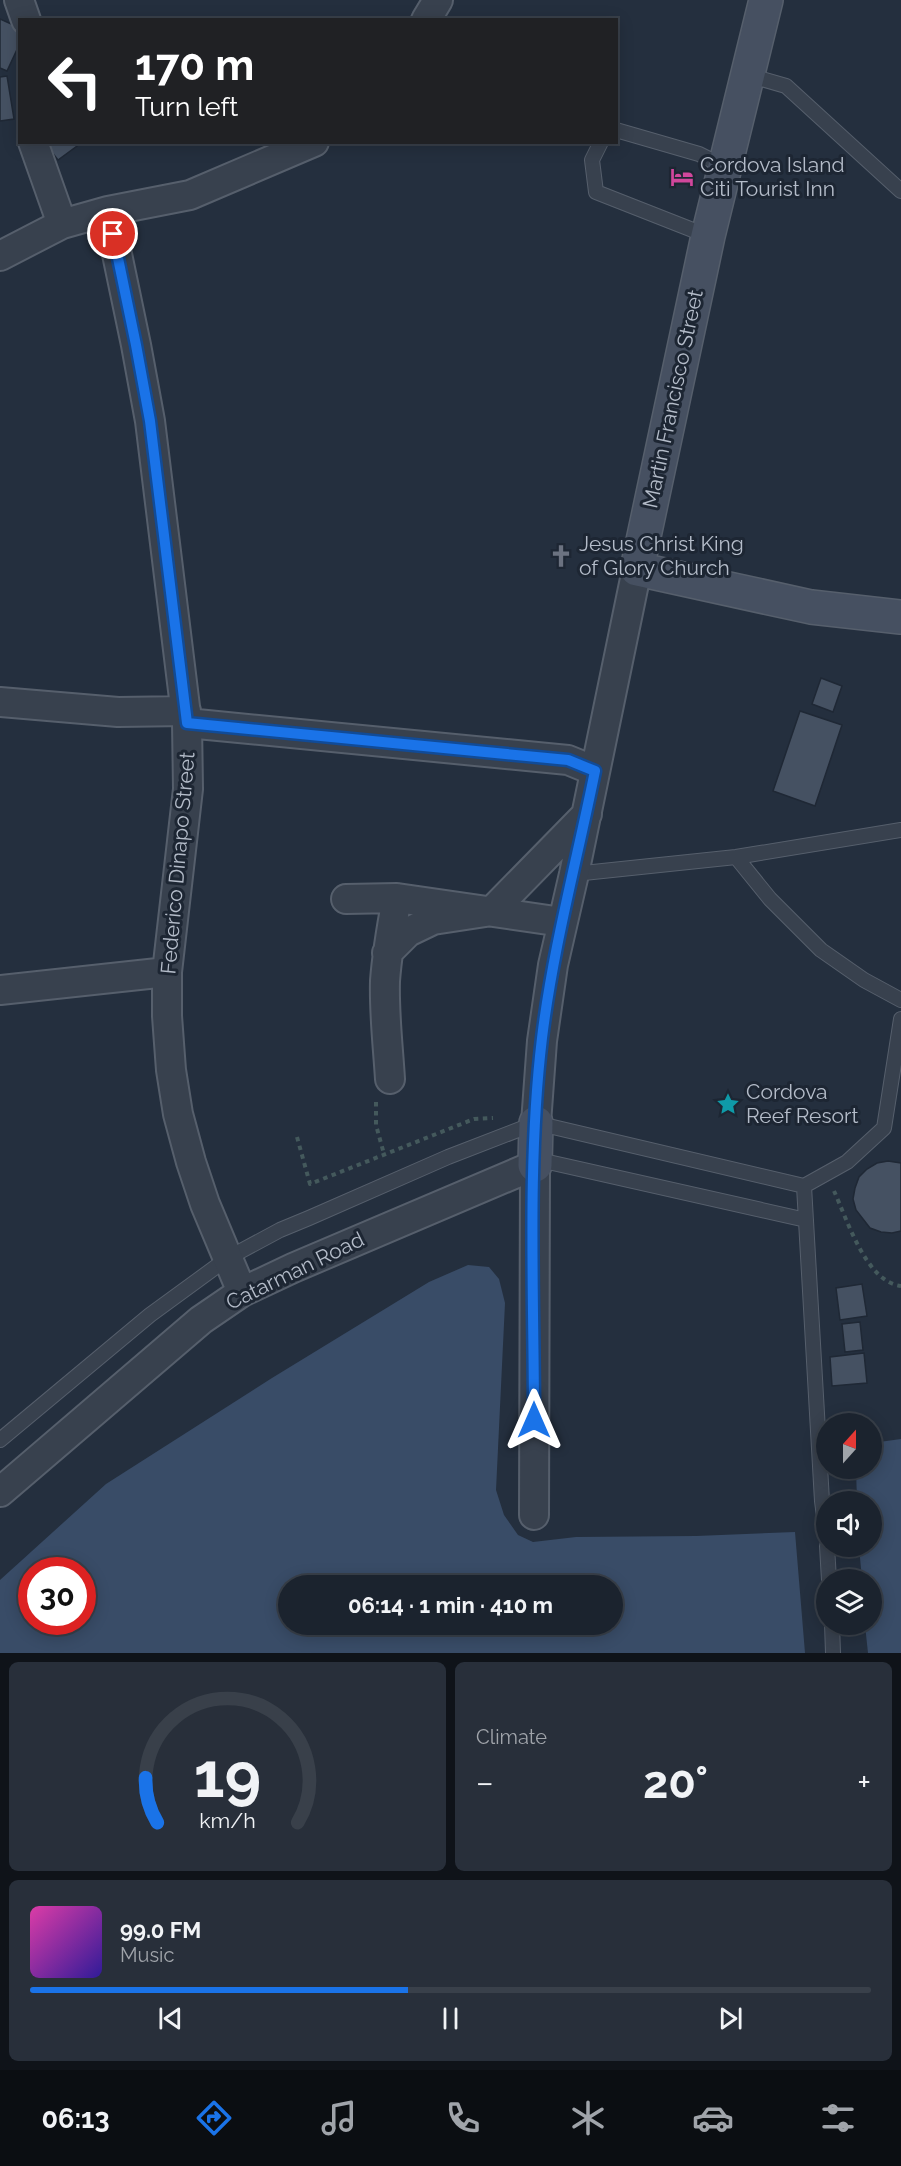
<!DOCTYPE html>
<meta charset="utf-8">
<style>
body{margin:0;font-family:Raleway,sans-serif;background:#282f3a;color:#f1f3f6;height:100vh;display:flex;flex-direction:column;font-size:22px;white-space:nowrap}
*{box-sizing:border-box;margin:0}
p{font-size:20px;color:#a0a4aa}
.icon{flex:none;width:33px;height:33px;fill:none;stroke:currentColor;stroke-width:2;stroke-linecap:round;stroke-linejoin:round}
.map{position:relative;height:1653px;overflow:hidden}
.drawer{display:flex;flex-direction:column;gap:9px;padding:9px;background:#0f1319;flex:1}
.drawer>*{flex:none}
.guide{position:absolute;left:18px;top:18px;width:600px;height:126px;border-radius:0px;box-shadow:0 3px 15px #0003,0 0 0 2px #39404a;background:#202124;color:#fff;overflow:hidden}
.needle{width:39px;rotate:21deg}
.controls{position:absolute;left:816px;top:1413px;display:grid;gap:12px}
.controls a{display:grid;place-items:center;width:66px;height:66px;border-radius:50%;background:#1b232e;box-shadow:0 3px 15px #0003,0 0 0 2px #39404a;font-size:30px}
.speed{position:absolute;left:18px;top:1557px;display:flex;gap:12px;font-size:30px;font-weight:700;text-align:center}
.speed>*{display:grid;place-content:center;width:78px;height:78px;border-radius:50%;background:#1b232e;box-shadow:0 3px 15px #0003,0 0 0 2px #39404a;line-height:1}
.speed .limit{border:9px solid #d22;background:#fff;color:#111}
.pin{position:absolute;display:grid;place-items:center;width:51px;height:51px;color:#fff;margin:-26px;border:3px solid #fff;border-radius:50%;box-shadow:0 2px 6px #0007}
.me{position:absolute;width:66px;margin:-33px;rotate:0deg;stroke-linejoin:round;filter:drop-shadow(0 0 4px #0008)}
.turn{display:flex;align-items:center;gap:21px;height:126px;padding:0 18px;font-size:27px}
.turn .icon{width:78px;height:78px;stroke-width:2.5}
.turn b{display:block;font-size:42px;line-height:51px}
.big{font-size:45px;font-weight:700;line-height:1.1}
.drawer .widget{flex:1;display:flex;flex-direction:column;justify-content:center;gap:9px;min-width:0;padding:0 21px;border-radius:9px;background:#282f3a}
.drawer .dial{align-items:center;gap:0}
.dial svg{height:156px;overflow:visible;fill:none;stroke:#39404a;stroke-width:7;stroke-linecap:round;text-anchor:middle}
.dial text{fill:#f1f3f6;stroke:none}
.song{display:flex;align-items:center;gap:18px}
.cover{width:72px;height:72px;border-radius:9px;background:linear-gradient(135deg,hsl(320 70% 55%),hsl(250 70% 35%))}
.played{height:6px;border-radius:3px;background:linear-gradient(90deg,#1a73e8 45%,#39404a 45%)}
.keys{display:flex;justify-content:space-around;direction:ltr}
.heat{display:flex;justify-content:space-between;align-items:center;font-size:33px;direction:ltr}
.drawer .tiles{flex:1;display:grid;gap:9px;grid-template-columns:1fr 1fr}
.widget:last-child{grid-column:span 2}
.trip{position:absolute;left:278px;top:1575px;width:345px;height:60px;border-radius:30px;background:#1b232e;box-shadow:0 3px 15px #0003,0 0 0 2px #39404a;font-weight:700;line-height:60px;text-align:center}
.tabs{display:flex;height:96px;justify-content:space-around;align-items:center;background:#0b0e12;color:#a0a4aa}
.tabs .icon{width:42px;height:42px}
.tabs .on{color:#1a73e8}
.tabs b{font-size:27px;color:#f1f3f6}
.map>svg:first-child{display:block}
.water{fill:#394c67;fill-rule:evenodd}
.building{fill:#455162;stroke:#1f2835;stroke-width:1.5}
.lines{fill:none;stroke-linecap:round;stroke-linejoin:round}
.lane-casing{stroke:#565f6c;stroke-width:16}
.street-casing{stroke:#565f6c;stroke-width:32}
.secondary-casing{stroke:#565f6c;stroke-width:36}
.path{stroke:#44595c;stroke-width:4;stroke-dasharray:4.5 4.5;stroke-linecap:butt}
.lane{stroke:#38414e;stroke-width:14}
.street{stroke:#38414e;stroke-width:28}
.secondary{stroke:#465061;stroke-width:33}
.route-casing{stroke:#114b97;stroke-width:15}
.route{stroke:#1a73e8;stroke-width:10}
.labels{text-anchor:middle;stroke-width:6;stroke-linejoin:round;paint-order:stroke}
.poi-label{font-size:21px;fill:#b4bcc9;stroke:#1d2633;text-anchor:start}
.street-label{font-size:21px;fill:#b4bcc9;stroke:#1d2633}
</style>
<div class="map">
<svg width="901" height="1653" viewBox="0 0 901 1653">
<rect width="100%" height="100%" fill="#242f3e"/>
<path class="water" d="M468,1265L489,1267L499,1279L505,1303L496,1490L504,1515L518,1535L533,1542L576,1537L696,1536L795,1532L805,1653H0V1580L106,1484L272,1378L429,1282ZM32,1570H82V1622H32ZM288,1586H612V1624H288Z
M901,1439V1653H868L865,1625L872,1624V1580L862,1579L859,1547L872,1546V1502L857,1501L856,1469L872,1468V1443Z"/>
<path class="building" d="M0,19L20,28V43L7,71L0,68Z
M7,76L14,119L0,121V77Z
M44,142H75L77,146L58,160Z
M821,678L842,686L833,712L812,704Z
M800,711L842,725L815,806L773,791Z
M888,1161L901,1163V1231L892,1233L881,1232L870,1228L856,1210L853,1199L855,1188L859,1177L867,1169L877,1163Z
M862,1284L867,1316L840,1320L836,1288Z
M860,1322L863,1350L845,1352L842,1324Z
M864,1353L867,1383L832,1386L830,1357Z"/>
<g class="lines">
<g class="lane-casing">
<path id="lane" d="M748,75L786,86L901,191
M616,130L699,154L725,167
M601,142L592,160L596,192L708,236
M736,857L770,899L821,950L864,980L901,1000
M574,874L736,857L901,830
M535,1159L806,1220
M804,1186L822,1501L826,1532
M0,1440L150,1315L228,1258L280,1230L309,1218L448,1157L536,1123L804,1186L847,1162L884,1128L901,1019
M827,1546L829,1580
M832,1624L833,1653"/>
</g>
<g class="street-casing">
<path id="street" d="M19,0L26,20
M426,20L438,0
M33,142L62,224
M108,211L136,345L150,421L187,723L188,789L167,972V1016L171,1070L178,1114L191,1162L205,1204L242,1292
M0,256L62,224L108,211L190,195L314,142
M0,702L118,712L186,711
M187,723L568,760L595,771
M346,899L397,898L562,922
M387,953L408,932L433,920L492,911L587,814
M0,990L167,972
M390,1079C388,1046 384,1014 385,981C387,953 392,925 397,898
M536,1123L542,1041L553,965L574,874L637,569
M0,1492L201,1320L242,1292L293,1268L535,1165L534,1515"/>
</g>
<g class="secondary-casing">
<path id="secondary" d="M766,0L708,236L637,569L811,607L901,617
M535,1165L536,1123"/>
</g>
<path class="path" d="M376,1102V1125L384,1154
M297,1137L310,1184L474,1119L493,1118
M834,1191C847,1219 866,1282 901,1286"/>
<use href="#lane" class="lane"/>
<use href="#street" class="street"/>
<use href="#secondary" class="secondary"/>
</g>
<g class="lines">
<g class="route-casing">
<path id="route" d="M113,234L136,345L150,421L187,723L568,760L595,771C577,860 553,948 542,1038C527,1163 534,1294 534,1420"/>
</g>
<use href="#route" class="route"/>
</g>
<defs>
<g id="hotel-bare" transform="scale(1.8)"><path d="M-6-4.5h1.5V1H6V5H4.5V3h-9V5H-6ZM-4 0a1.8 1.8 0 1 1 3.6 0ZM.5 0V-2.5h3Q6-2.5 6 0Z" fill="#d1479c" stroke="#1d2633" stroke-width="2.5" paint-order="stroke"/></g>
<g id="church-bare" transform="scale(1.8)"><path d="M-1.2-6h2.4v3.5h3.3v2.4h-3.3V6h-2.4V-.1h-3.3v-2.4h3.3Z" fill="#6b7280" stroke="#1d2633" stroke-width="2.5" paint-order="stroke"/></g>
<g id="sight-bare" transform="scale(1.8)"><path d="M0-6L1.8-2.2L6-1.7L2.9 1.2L3.7 5.4L0 3.3L-3.7 5.4L-2.9 1.2L-6-1.7L-1.8-2.2Z" fill="#0f9aa8" stroke="#1d2633" stroke-width="2.5" paint-order="stroke"/></g>
</defs>
<g fill-rule="evenodd">
<use href="#hotel-bare" x="682" y="177"/>
<use href="#church-bare" x="561" y="556"/>
<use href="#sight-bare" x="728" y="1104"/>
</g>
<g class="labels">
<g class="poi-label">
<text x="700" y="172">Cordova Island<tspan x="700" dy="24">Citi Tourist Inn</tspan></text>
<text x="579" y="551">Jesus Christ King<tspan x="579" dy="24">of Glory Church</tspan></text>
<text x="746" y="1099">Cordova<tspan x="746" dy="24">Reef Resort</tspan></text>
</g>
<g class="street-label">
<text transform="translate(673 399) rotate(-78)" y="7">Martin Francisco Street</text>
<text transform="translate(178 863) rotate(-85)" y="7">Federico Dinapo Street</text>
<text transform="translate(295 1271) rotate(-26)" y="7">Catarman Road</text>
</g>
</g>
</svg>
<div class="controls">
<a><svg class="needle" viewBox="-14 -14 28 28"><path d="M0-13l5 13h-10z" fill="#e53935"/><path d="M0 13l5-13h-10z" fill="#a0a4aa"/></svg></a>
<a><svg class="icon" aria-label="sound" viewBox="0 0 24 24"><path d="M4 9h4l5-4v14l-5-4H4zM17 9q2 3 0 6"/></svg></a>
<a><svg class="icon" aria-label="layers" viewBox="0 0 24 24"><path d="M12 4l9 5-9 5-9-5zM3 14l9 5 9-5"/></svg></a>
</div>
<div class="speed"><div class="limit">30</div></div>
<div class="pin" style="left:113px;top:234px;background:#d93025"><svg class="icon" aria-label="arrive" viewBox="0 0 24 24"><path d="M6 21V4h12l-3 4 3 4H6"/></svg></div>
<svg class="me" style="left:534px;top:1420px" viewBox="-20 -20 40 40"><path d="M0-17L14 15 0 8-14 15z" fill="#1a73e8" stroke="#fff" stroke-width="4"/></svg>
<div class="trip">06:14 · 1 min · 410 m</div>
<div class="guide">
<div class="turn"><svg class="icon" aria-label="left" viewBox="0 0 24 24"><path d="M17 20v-9H6M10 6l-5 5 5 5"/></svg><div><b>170 m</b>Turn left</div></div>
</div>
</div>
<section class="drawer">
<div class="tiles">
<div class="widget dial"><svg viewBox="0 0 100 80">
<path d="M14 69A42 42 0 1 1 86 69"/>
<path d="M14 69A42 42 0 0 1 8 46" stroke="#1a73e8"/>
<text x="50" y="56" font-size="32" font-weight="700">19</text>
<text x="50" y="72" font-size="11">km/h</text>
</svg></div>
<div class="widget"><p>Climate</p>
<div class="heat"><a>−</a><b class="big">20°</b><a>+</a></div>
</div>
<div class="widget">
<div class="song"><i class="cover"></i><div><b>99.0 FM</b><p>Music</p></div></div>
<div class="played"></div>
<div class="keys"><svg class="icon" aria-label="previous" viewBox="0 0 24 24"><path d="M18 5L8 12l10 7zM5 5v14"/></svg><svg class="icon" aria-label="pause" viewBox="0 0 24 24"><path d="M8 5v14M16 5v14"/></svg><svg class="icon" aria-label="next" viewBox="0 0 24 24"><path d="M6 5l10 7-10 7zM19 5v14"/></svg></div>
</div>
</div>
</section>
<nav class="tabs">
<b>06:13</b>
<svg class="icon on" aria-label="directions" viewBox="0 0 24 24"><path d="M12 3l9 9-9 9-9-9zM9 14v-3h6M13 9l2 2-2 2"/></svg>
<svg class="icon" aria-label="music" viewBox="0 0 24 24"><path d="M9 18V5l10-2v13"/><circle cx="6" cy="18" r="3"/><circle cx="16" cy="16" r="3"/></svg>
<svg class="icon" aria-label="phone" viewBox="0 0 24 24"><path d="M5 4h4l2 5-3 2q2 4 5 5l2-3 5 2v4C11 20 4 13 5 4z"/></svg>
<svg class="icon" aria-label="climate" viewBox="0 0 24 24"><path d="M12 3v18M4 7l16 10M4 17L20 7"/></svg>
<svg class="icon" aria-label="car" viewBox="0 0 24 24"><path d="M5 17H2v-5l4-1 3-4h7l3 4 3 1v5h-3M9 17h6M6 11h13"/><circle cx="7" cy="17" r="2"/><circle cx="17" cy="17" r="2"/></svg>
<svg class="icon" aria-label="filters" viewBox="0 0 24 24"><path d="M4 7h16M4 17h16"/><circle cx="9" cy="7" r="2"/><circle cx="15" cy="17" r="2"/></svg>
</nav>
